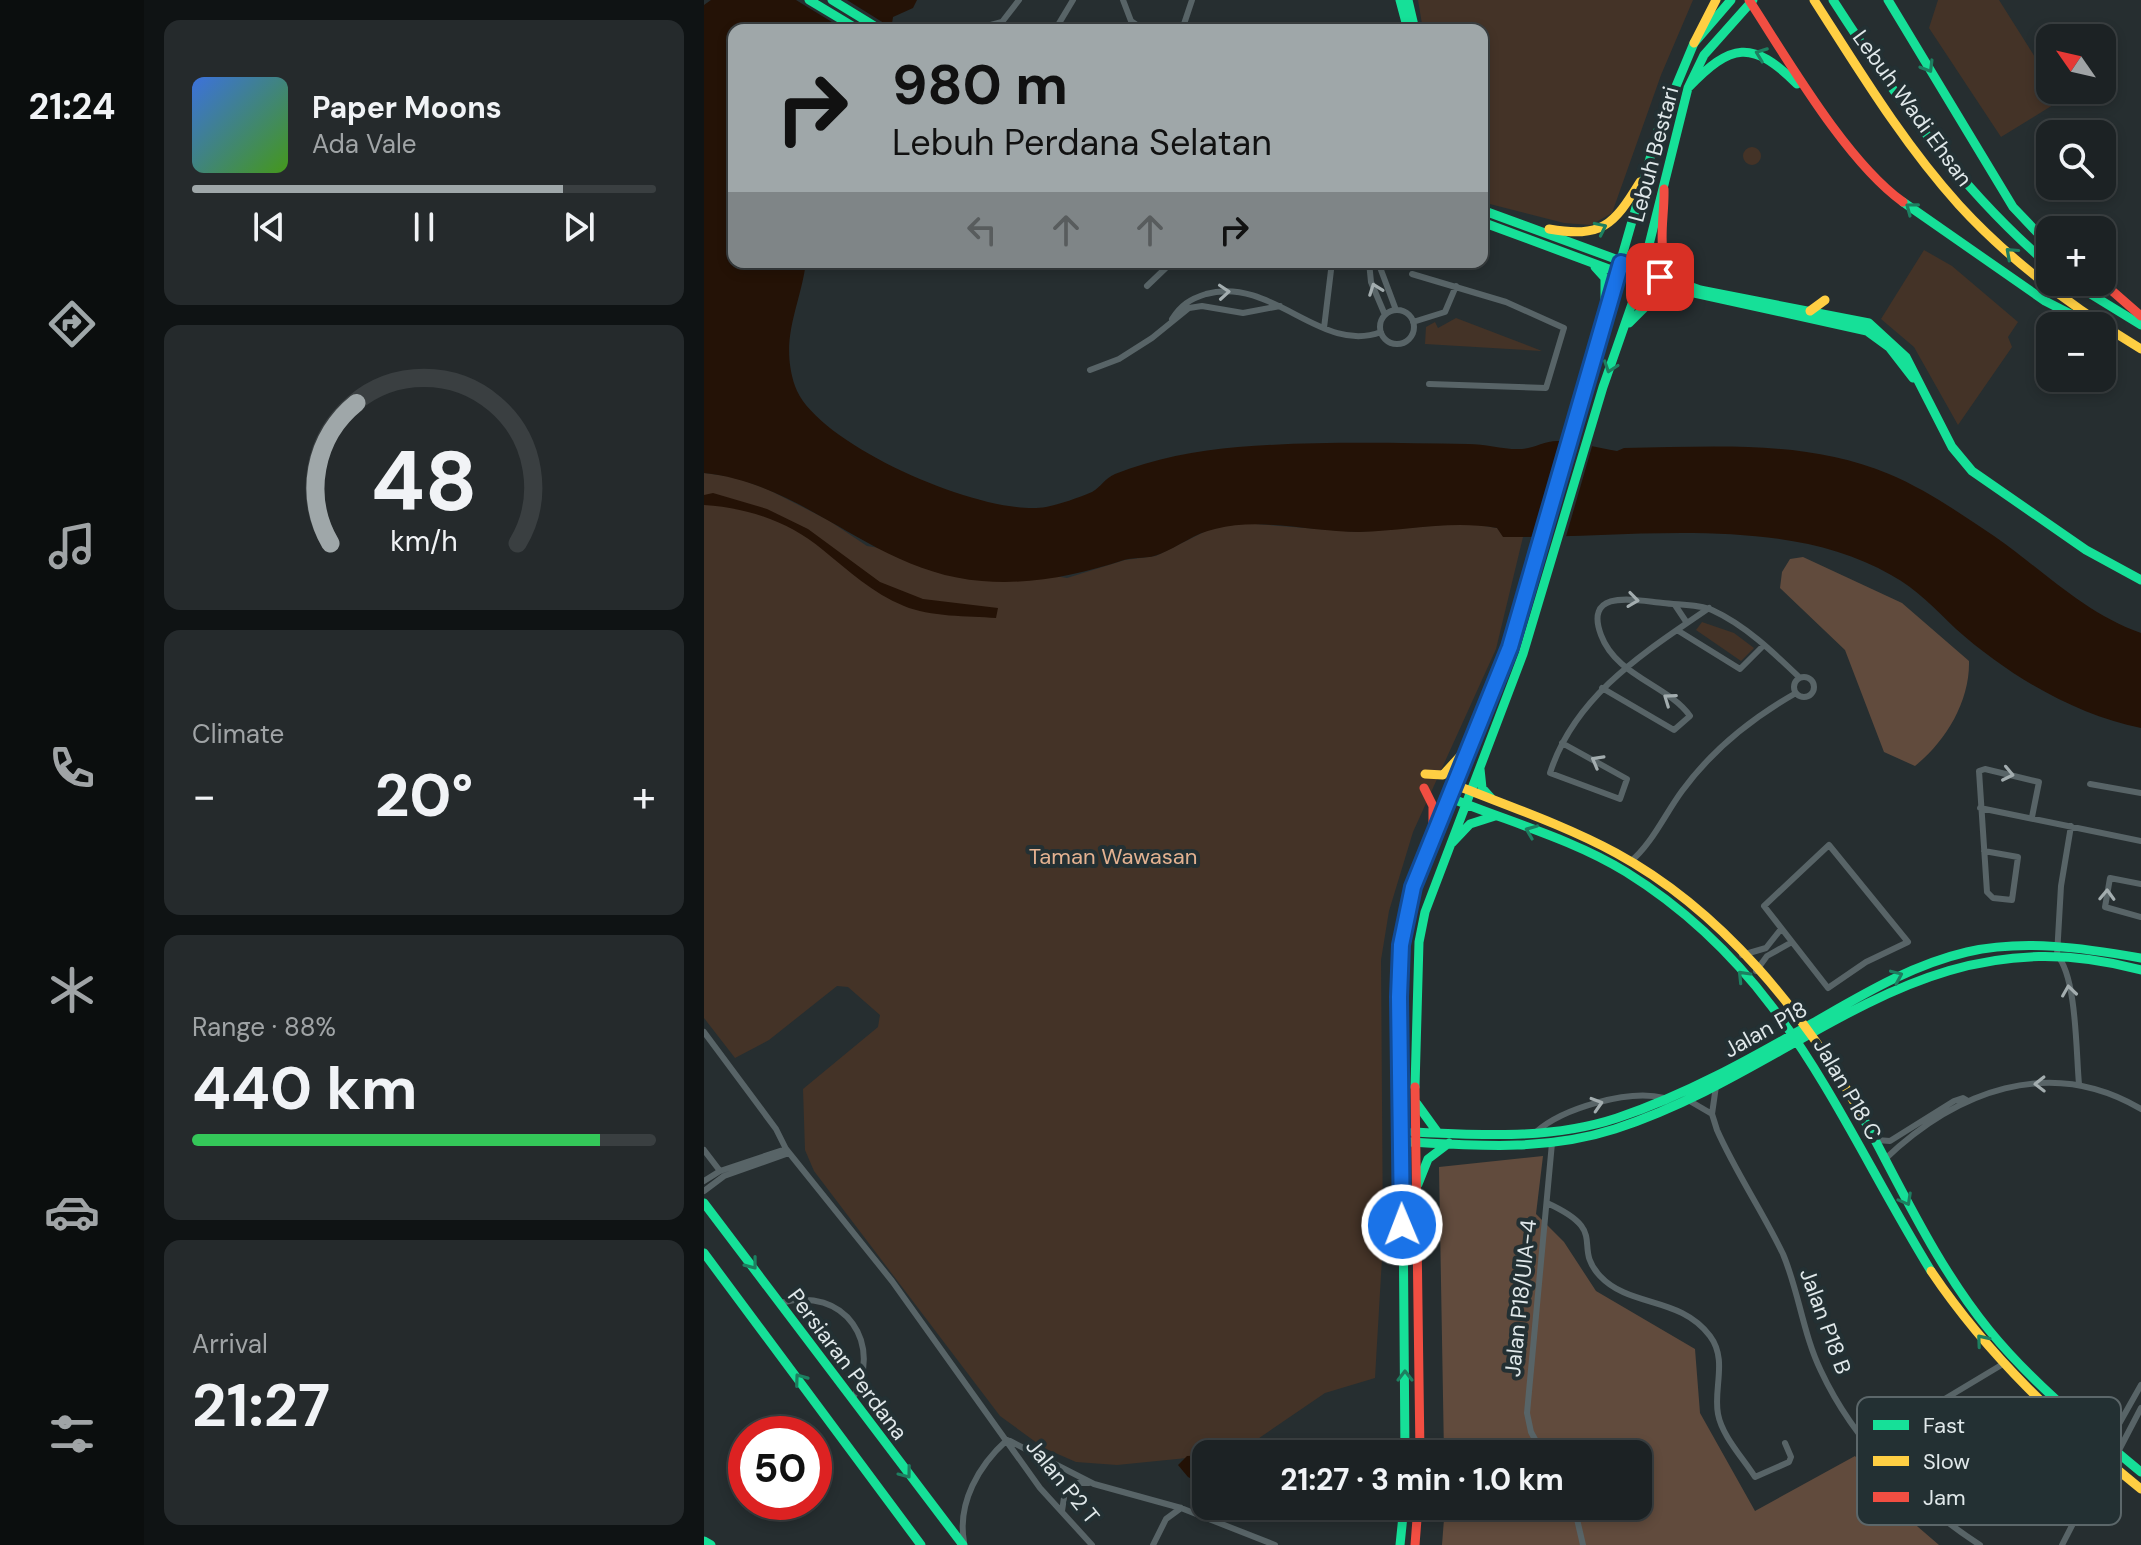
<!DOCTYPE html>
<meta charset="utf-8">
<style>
body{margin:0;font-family:"DM Sans",sans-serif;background:#252a2c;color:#f1f3f6;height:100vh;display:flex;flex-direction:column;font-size:30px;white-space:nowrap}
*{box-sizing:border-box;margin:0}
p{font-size:26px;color:#a0a4a6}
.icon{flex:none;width:44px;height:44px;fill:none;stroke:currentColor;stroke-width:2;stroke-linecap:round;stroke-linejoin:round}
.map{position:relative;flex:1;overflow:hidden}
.sheet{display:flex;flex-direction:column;gap:20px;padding:20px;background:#0f1314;width:560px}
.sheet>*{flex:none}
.guide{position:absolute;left:24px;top:24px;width:760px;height:244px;border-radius:16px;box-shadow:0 4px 12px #0003,0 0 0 2px #3a3f41;background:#9fa7a9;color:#111;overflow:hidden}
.needle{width:52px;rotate:304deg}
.buttons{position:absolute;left:1332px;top:24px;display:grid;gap:16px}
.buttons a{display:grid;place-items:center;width:80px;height:80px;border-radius:16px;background:#1c2224;box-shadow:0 4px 12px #0003,0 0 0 2px #3a3f41;font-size:40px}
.speed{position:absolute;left:24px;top:1416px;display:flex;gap:16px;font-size:40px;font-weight:700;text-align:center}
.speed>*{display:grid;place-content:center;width:104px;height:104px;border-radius:50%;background:#1c2224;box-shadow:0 4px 12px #0003,0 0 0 2px #3a3f41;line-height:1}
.speed .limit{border:12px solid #d22;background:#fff;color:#111}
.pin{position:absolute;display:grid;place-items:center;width:68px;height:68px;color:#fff;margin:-34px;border-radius:16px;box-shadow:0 4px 12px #0006}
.me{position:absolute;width:88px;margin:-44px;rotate:359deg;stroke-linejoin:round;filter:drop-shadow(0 0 6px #0008)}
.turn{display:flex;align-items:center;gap:28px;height:168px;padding:0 32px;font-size:36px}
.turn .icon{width:104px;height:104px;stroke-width:2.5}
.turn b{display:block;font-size:56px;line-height:68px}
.lanes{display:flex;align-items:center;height:76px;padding:0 32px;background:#0003;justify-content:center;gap:40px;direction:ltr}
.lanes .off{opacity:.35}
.big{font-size:60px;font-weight:700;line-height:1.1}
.sheet .card{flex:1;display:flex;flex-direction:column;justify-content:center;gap:12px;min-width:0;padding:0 28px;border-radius:16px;background:#252a2c}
.sheet .dial{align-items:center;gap:0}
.dial svg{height:208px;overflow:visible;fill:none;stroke:#3a3f41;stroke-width:7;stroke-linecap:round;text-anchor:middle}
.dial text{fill:#f1f3f6;stroke:none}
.song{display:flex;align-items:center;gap:24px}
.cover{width:96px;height:96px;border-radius:12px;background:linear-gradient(135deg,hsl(220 70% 55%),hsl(100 70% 35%))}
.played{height:8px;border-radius:4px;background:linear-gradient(90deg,#9fa7a9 80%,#3a3f41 80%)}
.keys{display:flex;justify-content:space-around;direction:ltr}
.heat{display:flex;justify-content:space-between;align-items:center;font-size:44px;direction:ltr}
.charge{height:12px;border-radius:6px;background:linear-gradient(90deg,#34c759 88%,#3a3f41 0)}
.trip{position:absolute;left:488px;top:1440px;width:460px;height:80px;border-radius:16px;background:#1c2224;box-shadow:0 4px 12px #0003,0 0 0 2px #3a3f41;font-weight:700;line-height:80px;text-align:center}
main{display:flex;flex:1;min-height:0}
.dock{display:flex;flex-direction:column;width:144px;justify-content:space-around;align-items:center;background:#0b0e0e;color:#a0a4a6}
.dock .icon{width:56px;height:56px}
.dock .current{color:#9fa7a9}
.dock b{font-size:36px;color:#f1f3f6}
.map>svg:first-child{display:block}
.green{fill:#443327}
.forest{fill:#614b3d}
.water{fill:#241206}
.pier{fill:#262e30}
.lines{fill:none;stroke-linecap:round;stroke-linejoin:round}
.street{stroke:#586467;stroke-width:6}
.fast{stroke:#16e098;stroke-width:9}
.slow{stroke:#ffcf43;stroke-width:9}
.jam{stroke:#f24e42;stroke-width:9}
.oneway{stroke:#1d7f60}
.oneway2{stroke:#a3adaf}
.route-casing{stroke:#114b97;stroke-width:20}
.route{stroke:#1a73e8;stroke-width:14}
.labels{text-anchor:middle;stroke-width:8;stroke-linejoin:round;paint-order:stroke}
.street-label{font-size:22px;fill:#e0e8ea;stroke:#233033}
.park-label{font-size:22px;fill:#e4b291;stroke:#233033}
.key{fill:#233033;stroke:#5c676a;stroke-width:2}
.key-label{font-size:22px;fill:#e0e8ea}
</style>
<main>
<nav class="dock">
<b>21:24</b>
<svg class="icon current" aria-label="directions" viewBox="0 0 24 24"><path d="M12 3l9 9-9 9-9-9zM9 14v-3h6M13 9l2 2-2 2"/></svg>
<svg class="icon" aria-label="music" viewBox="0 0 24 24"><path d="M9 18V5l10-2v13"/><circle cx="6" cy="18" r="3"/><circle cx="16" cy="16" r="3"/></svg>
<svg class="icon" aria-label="phone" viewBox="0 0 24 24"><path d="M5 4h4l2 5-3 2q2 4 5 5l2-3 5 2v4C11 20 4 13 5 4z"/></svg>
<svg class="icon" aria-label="climate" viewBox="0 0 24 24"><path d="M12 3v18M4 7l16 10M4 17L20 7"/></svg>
<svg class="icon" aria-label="car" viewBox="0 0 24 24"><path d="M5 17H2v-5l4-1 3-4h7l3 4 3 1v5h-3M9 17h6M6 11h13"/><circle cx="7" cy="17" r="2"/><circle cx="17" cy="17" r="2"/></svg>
<svg class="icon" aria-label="filters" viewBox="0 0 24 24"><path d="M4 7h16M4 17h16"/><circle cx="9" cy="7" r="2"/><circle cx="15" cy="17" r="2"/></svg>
</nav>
<section class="sheet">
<div class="card">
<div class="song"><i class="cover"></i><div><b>Paper Moons</b><p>Ada Vale</p></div></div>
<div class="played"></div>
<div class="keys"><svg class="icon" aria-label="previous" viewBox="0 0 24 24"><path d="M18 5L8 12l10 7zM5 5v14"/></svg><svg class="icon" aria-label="pause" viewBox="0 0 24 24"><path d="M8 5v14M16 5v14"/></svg><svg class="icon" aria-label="next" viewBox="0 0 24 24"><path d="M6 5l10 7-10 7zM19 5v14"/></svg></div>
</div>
<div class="card dial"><svg viewBox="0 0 100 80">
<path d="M14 69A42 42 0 1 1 86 69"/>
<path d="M14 69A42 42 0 0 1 24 15" stroke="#9fa7a9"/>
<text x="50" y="56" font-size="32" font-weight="700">48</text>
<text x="50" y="72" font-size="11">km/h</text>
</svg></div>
<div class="card"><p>Climate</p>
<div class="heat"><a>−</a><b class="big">20°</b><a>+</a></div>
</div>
<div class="card"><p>Range · 88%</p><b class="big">440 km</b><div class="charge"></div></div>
<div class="card"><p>Arrival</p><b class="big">21:27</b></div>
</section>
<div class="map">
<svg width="1437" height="1545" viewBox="0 0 1437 1545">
<rect width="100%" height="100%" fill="#262e30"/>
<path class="green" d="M714,0H989L957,75L908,213L887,225L860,223L778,202V30H719Z
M1234,0H1295L1346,81V90H1351L1357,100L1297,137L1225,28Z
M1039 156a9 9 0 1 1 18 0a9 9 0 1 1-18 0Z
M1220,250L1248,266L1314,322L1304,337L1308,347L1254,425L1210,347L1177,319Z
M752,318L838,351L721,344L722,327L731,322L734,328Z
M0,473L30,477L63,489L124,520L163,546L363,578L421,560L452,556L506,529L538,523L653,532L762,523L793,528L800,537H819L792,649L709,832L685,911L677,960L679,1241L671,1378L621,1393L533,1453L413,1465L372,1462L340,1448L296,1416L110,1171L101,1150L99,1089L174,1027L176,1015L144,987L133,986L65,1040L31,1058L0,1018Z
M998,622L1030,633L1050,648L1037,661L992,630Z"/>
<path class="forest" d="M1099,557L1198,603L1265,661C1266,701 1242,741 1211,766L1180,752L1141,650L1076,588L1078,572L1086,559Z
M839,1156L832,1214L860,1242L892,1291L991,1349L996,1413L1051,1511L1151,1456L1192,1508L1235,1545H738L741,1506H934V1454H740L735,1167Z"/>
<path class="water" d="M7,0H213L209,8L189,17L187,30H30V262H102C96,308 75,338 91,386C111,445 283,518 342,507C356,504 374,498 388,492C397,487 400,479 411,474C448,459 494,450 534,447C610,441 688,443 764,444C782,444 800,450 818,449C830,448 841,441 853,441C873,442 894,448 913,451L920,448C1009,447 1102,439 1185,474C1223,490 1257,514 1290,536C1339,570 1380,613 1437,633V728C1369,714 1304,675 1252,629C1231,609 1213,589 1187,575C1079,512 920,539 799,537L793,528C746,520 702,531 655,532C606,532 558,517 511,529C491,533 474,547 456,554C445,559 432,557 420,560C374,575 328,585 278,581C170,573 104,484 0,473V5Z
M9,493L63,509L104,529L176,582L219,599L294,608L292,618C264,616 226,617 200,606C168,593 145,571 119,550C84,521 44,508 0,505V495Z
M502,1455V1486L484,1477L474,1465L483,1456Z"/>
<path class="pier" d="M92,0H143L191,30H141Z
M861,438L889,443L861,540L831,541Z"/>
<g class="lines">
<path class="street" d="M419,0L427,21L440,30
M268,30L298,22L315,0
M351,30L369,0
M478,30L488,0
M641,262L648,263
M665,262L667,282L681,315
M674,262L692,310
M708,274L802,302L860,328L842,388L725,384
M443,286L468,262
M676 327a17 17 0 1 1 34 0a17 17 0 1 1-34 0Z
M468,319C477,305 486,299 502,294C569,276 617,355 677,332
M709,322L741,312L752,286
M620,328L628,262
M386,370L415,359L448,338L485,308L498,306L539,313L576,306
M971,605L983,623
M973,630L1036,669L1060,645
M1090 687a10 10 0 1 1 20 0a10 10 0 1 1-20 0Z
M898,688L970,730L986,716C964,685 912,676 897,635C879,587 935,601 959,603C974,605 994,604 1008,610C1041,625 1069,652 1095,677
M858,743L923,779L916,799L846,773C871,695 941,652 1005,608
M1386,784L1437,793
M1276,808L1437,841
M1367,826L1357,886L1353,955C1373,977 1372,1054 1375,1084
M1125,845L1204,942L1162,962L1124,988L1060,906Z
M1280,851L1314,857L1308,900L1289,898L1283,892L1275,771L1281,769L1335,782L1328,817
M926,862C948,844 961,814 978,791C1008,750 1048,718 1092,693
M1437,884L1406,878L1401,907L1437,917
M1038,955L1062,948L1077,929
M1052,971L1063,956L1088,942
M0,1032L72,1129L82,1149L188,1281L336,1488L388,1545
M1012,1086L1008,1114L1013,1130C1032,1173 1059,1212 1079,1254C1095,1292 1099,1334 1117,1371C1150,1442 1211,1503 1276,1545
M984,1100L1008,1114
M832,1132C859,1108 925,1089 960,1098
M1172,1140L1186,1141L1250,1101L1259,1098L1264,1101
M0,1150L16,1171
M1180,1160C1252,1091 1345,1055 1437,1109
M0,1181L16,1171L82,1149
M0,1191L20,1176L85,1153
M843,1203C907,1232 867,1245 896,1276C926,1308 976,1296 1006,1336C1024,1360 1009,1389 1014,1414C1018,1436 1039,1458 1051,1477L1085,1462L1087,1457L1081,1443
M76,1303C141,1285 181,1344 148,1400
M1159,1437L1229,1406L1299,1364
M306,1441L390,1484L477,1508L571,1545
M839,1454L827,1432L823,1413L848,1143
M1394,1474L1397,1456L1437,1385
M870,1506L879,1545
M358,1511L361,1491L371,1483H385
M260,1542C253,1503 275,1465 303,1440
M449,1545L462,1519L477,1508
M1358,1545L1393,1477L1414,1452L1437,1408"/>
<path class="fast" d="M105,0L155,30
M128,0L177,30
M696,0L704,30
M704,0L711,30
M1129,0C1192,98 1257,190 1346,266
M1184,0L1309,207L1346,246
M984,88C1027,43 1048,39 1093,84
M1199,202L1341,301L1390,326
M778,210L996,290L1165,323L1202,357L1248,447L1268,471L1382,550L1437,580
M778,222L940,282L1163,331L1185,347L1209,378
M891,267L901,278V300
M1367,282L1437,325
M925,323L951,297L971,293
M886,368L955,127L990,43L1027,0
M776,769L778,788L787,798
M744,797C802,821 869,839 922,872C1083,972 1134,1120 1227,1271
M748,843L766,824L791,816
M711,1087L715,942L721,912L819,654L899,387L936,281L984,88L1000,55L1049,0
M713,1104L734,1133
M1157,1114C1197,1187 1232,1265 1285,1330C1329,1384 1384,1428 1437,1472
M709,1132C778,1135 846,1140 913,1118C982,1095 1046,1059 1109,1023C1158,995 1207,965 1263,952C1320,939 1380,948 1437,958
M706,1142C776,1146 843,1151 911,1129C1103,1066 1217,910 1437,970
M714,1184L724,1159L745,1143
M0,1203L259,1545
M0,1253L217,1545
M701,1454L697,945L709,887L729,836
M0,1541L7,1545
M696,1545L700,1506"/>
<path class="slow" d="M1110,0C1155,70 1199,143 1255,205C1307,262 1371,309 1437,349
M990,43L1012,0
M845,229C898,238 909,226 936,182
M1106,311L1121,300
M721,774L739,775L759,753
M749,784C804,806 860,825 912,853C1017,910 1100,1012 1157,1114
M729,836L806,647L886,368
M1227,1271C1285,1357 1357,1424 1437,1489"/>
<path class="jam" d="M1045,0C1084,60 1142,161 1199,202
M960,189C961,221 950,254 971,281
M1398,282L1437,316
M720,788L729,806V828
M711,1087L716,1454
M711,1545L714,1506"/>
</g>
<defs><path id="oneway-chevron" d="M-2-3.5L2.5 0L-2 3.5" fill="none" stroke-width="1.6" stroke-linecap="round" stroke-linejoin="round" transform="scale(2)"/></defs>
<g class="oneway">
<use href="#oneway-chevron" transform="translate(1057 54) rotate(-159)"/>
<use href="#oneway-chevron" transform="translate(1224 67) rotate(59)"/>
<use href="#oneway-chevron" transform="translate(1207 208) rotate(-143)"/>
<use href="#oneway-chevron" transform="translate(897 228) rotate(-26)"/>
<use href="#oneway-chevron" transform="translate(1307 253) rotate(-138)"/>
<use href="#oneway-chevron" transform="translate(906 367) rotate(109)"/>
<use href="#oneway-chevron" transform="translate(827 831) rotate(-158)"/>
<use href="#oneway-chevron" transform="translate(1039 976) rotate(-134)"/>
<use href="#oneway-chevron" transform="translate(1193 976) rotate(-24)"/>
<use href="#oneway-chevron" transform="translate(1202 1200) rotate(61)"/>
<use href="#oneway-chevron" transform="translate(48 1264) rotate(52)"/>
<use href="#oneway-chevron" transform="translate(1278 1340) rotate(-130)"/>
<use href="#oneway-chevron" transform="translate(701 1376) rotate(-90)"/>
<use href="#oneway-chevron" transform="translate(96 1379) rotate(-126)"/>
<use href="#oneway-chevron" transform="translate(202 1473) rotate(53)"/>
</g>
<g class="oneway2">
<use href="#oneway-chevron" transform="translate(671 289) rotate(-110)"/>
<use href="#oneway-chevron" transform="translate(520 292) rotate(-4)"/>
<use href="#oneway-chevron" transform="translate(929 600) rotate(8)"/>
<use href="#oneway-chevron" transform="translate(965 699) rotate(-145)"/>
<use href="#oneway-chevron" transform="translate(893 761) rotate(-151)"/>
<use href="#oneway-chevron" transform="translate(1304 774) rotate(12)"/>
<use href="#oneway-chevron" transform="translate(1403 895) rotate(-88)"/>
<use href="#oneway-chevron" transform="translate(1365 991) rotate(-98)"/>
<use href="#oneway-chevron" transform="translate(1336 1084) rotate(179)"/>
<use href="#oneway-chevron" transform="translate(893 1104) rotate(-17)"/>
</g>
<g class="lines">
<g class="route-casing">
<path id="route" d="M698,1225L695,997L697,945L709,887L806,647L917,263L956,277"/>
</g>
<use href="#route" class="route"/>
</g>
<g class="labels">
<g class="street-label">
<text transform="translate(1209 108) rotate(54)" y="8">Lebuh Wadi Ehsan</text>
<text transform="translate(949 154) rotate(-75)" y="8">Lebuh Bestari</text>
<text transform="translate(1061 1029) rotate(-29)" y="8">Jalan P18</text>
<text transform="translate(1144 1089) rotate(60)" y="8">Jalan P18 C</text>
<text transform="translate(816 1298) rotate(-84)" y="8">Jalan P18/UIA-4</text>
<text transform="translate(1122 1321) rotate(70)" y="8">Jalan P18 B</text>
<text transform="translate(144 1364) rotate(53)" y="8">Persiaran Perdana</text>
<text transform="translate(359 1481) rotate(51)" y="8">Jalan P2 T</text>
</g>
<g class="park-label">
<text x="409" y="864">Taman Wawasan</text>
</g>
</g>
<rect x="1153" y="1397" width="264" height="128" rx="12" class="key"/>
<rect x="1169" y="1420" width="36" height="10" fill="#16e098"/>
<rect x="1169" y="1456" width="36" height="10" fill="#ffcf43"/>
<rect x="1169" y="1492" width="36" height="10" fill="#f24e42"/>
<g class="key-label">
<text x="1219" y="1433">Fast</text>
<text x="1219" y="1469">Slow</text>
<text x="1219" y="1505">Jam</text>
</g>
</svg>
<div class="buttons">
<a><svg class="needle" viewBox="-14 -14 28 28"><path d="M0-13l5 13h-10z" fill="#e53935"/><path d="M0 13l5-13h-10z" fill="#a0a4a6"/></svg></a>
<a><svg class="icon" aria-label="search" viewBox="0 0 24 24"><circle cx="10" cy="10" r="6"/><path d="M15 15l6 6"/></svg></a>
<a>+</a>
<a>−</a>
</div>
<div class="speed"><div class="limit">50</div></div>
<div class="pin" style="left:956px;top:277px;background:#d93025"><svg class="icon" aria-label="arrive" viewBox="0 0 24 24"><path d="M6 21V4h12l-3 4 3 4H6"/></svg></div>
<svg class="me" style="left:698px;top:1225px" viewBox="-20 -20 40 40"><circle r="17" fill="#1a73e8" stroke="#fff" stroke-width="3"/><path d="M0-11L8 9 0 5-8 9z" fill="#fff"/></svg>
<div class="trip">21:27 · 3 min · 1.0 km</div>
<div class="guide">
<div class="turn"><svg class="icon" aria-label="right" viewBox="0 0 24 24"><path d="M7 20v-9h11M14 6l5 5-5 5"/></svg><div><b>980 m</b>Lebuh Perdana Selatan</div></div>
<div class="lanes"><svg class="icon off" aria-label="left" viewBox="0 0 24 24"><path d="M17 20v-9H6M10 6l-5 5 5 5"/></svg><svg class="icon off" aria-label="ahead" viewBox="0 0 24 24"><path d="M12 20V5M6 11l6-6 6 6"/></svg><svg class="icon off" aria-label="ahead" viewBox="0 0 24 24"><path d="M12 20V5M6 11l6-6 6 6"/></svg><svg class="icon" aria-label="right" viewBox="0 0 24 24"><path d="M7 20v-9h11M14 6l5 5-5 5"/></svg></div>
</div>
</div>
</main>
